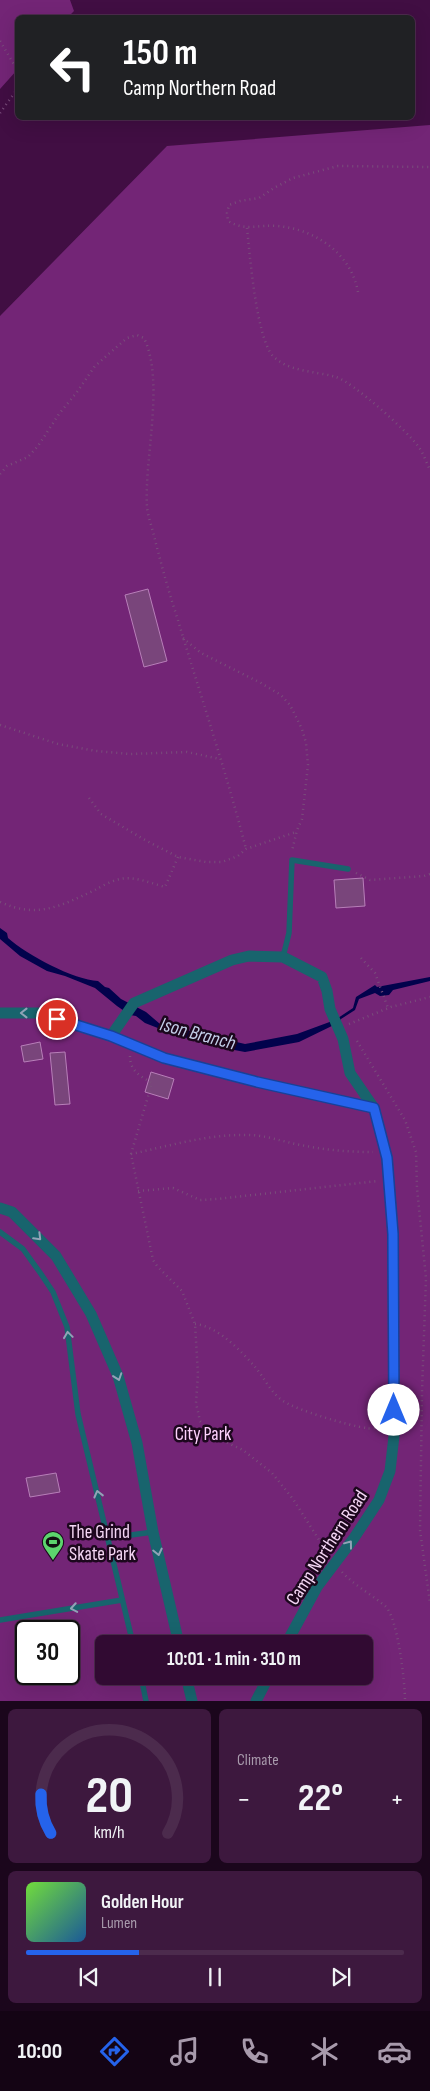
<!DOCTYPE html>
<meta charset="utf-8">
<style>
body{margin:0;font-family:"Sofia Sans Condensed",sans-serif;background:#3d183e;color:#f1f3f6;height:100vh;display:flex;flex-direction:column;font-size:19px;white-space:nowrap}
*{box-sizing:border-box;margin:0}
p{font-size:16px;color:#a89aac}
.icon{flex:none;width:28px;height:28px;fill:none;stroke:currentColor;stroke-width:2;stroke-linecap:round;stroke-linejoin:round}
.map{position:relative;height:1701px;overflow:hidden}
.panel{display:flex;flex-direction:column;gap:8px;padding:8px;background:#1b061c;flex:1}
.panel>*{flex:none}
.guide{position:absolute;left:15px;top:15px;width:400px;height:105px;border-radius:8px;box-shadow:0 5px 20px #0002,0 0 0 1px #4c2b4d;background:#202124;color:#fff;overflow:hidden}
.speed{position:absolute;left:15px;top:1620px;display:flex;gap:10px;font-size:25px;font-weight:700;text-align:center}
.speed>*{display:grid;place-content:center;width:65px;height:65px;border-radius:50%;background:#310a32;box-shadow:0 5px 20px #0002,0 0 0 1px #4c2b4d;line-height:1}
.speed .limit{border:2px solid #111;border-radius:8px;background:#fff;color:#111}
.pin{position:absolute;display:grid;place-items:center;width:42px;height:42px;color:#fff;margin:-21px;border:2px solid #fff;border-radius:50%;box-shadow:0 1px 5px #0007}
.me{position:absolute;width:55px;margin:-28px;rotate:0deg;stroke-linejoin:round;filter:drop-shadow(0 0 4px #0008)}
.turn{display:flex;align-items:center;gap:18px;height:105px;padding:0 25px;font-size:22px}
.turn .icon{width:65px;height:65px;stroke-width:2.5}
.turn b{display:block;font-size:35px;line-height:42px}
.big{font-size:38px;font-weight:700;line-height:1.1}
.panel .widget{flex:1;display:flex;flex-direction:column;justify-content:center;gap:8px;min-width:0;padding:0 18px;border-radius:8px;background:#3d183e}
.panel .dial{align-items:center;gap:0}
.dial svg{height:130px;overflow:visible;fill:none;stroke:#4c2b4d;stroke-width:7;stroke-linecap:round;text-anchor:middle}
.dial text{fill:#f1f3f6;stroke:none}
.song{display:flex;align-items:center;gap:15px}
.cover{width:60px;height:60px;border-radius:8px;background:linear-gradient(135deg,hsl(100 70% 55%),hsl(210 70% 35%))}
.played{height:5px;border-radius:2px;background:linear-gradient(90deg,#2563eb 30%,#4c2b4d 30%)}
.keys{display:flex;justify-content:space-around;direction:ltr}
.heat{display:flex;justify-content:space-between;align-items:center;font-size:28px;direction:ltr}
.panel .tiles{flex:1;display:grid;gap:8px;grid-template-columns:1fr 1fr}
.widget:last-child{grid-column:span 2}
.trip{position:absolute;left:95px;top:1635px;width:278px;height:50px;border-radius:8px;background:#310a32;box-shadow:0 5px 20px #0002,0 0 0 1px #4c2b4d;font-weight:700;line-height:50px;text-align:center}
.menu{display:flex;height:80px;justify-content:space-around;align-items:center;background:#140414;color:#a89aac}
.menu .icon{width:35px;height:35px}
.menu .active{color:#2563eb}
.menu b{font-size:22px;color:#f1f3f6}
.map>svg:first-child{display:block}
.green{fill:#732576;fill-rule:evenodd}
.water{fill:#02024c}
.building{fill:#79457b;stroke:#b87fb9}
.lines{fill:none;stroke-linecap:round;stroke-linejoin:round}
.path{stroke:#794d7b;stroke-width:2.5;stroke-dasharray:1 4;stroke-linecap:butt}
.lane{stroke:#18646d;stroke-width:5.5}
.street{stroke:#18646d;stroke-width:11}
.oneway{stroke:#91a3b7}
.route-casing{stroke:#184099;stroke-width:12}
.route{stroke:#2563eb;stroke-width:9}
.labels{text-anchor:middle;stroke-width:5;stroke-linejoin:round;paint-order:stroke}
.park-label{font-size:19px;fill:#ffd3ff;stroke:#1c071d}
.poi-label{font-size:19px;fill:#f4d6f4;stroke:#1c071d;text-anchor:start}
.street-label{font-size:19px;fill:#f4d6f4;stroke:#1c071d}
.water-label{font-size:20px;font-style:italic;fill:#c4cfe9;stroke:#1c071d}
</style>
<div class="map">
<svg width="430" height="1701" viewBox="0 0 430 1701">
<rect width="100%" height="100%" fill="#410e43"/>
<path class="green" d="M0,0H70L74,11L68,17L18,18L17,70L0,89Z
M430,125V1701H0V316L167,146ZM26,1631H69V1674H26ZM104,1644H364V1676H104Z"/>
<path class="water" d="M0,928L7,933L8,938C27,955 74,980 98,981L105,987L109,988L121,999L146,1012L160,1024L245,1044L297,1034L335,1020L353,1008L356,997L375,985L377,987L430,977V981L393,990L389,995L380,996L375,993L359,999L355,1010L341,1019L338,1023L299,1042L245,1052L213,1046L168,1032L145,1023L136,1016L130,1015L117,1006L95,988L65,976L47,971L20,956L0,939Z"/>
<path class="building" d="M148,589L167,661L144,667L125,595Z
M363,878L365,906L336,908L334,880Z
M40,1042L43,1059L24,1062L21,1046Z
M65,1052L70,1104L55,1105L50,1053Z
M151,1072L174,1079L168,1099L145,1092Z
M56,1473L60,1492L30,1497L26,1478Z"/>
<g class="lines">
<path class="path" d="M0,41L18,71
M0,113L18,88
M247,228C250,256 256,334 272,355C287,372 316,371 336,377C353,382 407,431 418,446C423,452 426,462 430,470
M358,292C351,253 315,229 277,226C258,224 247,232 228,221L227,213L229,205L240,201L259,198L274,188L293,178L338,166L430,167
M0,474L7,466L28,457L38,446L59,414L77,392L95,366L127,338L137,335L144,338C165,382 144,458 147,507C148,517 152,527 154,536C161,563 168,590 177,617C200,694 226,771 246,849
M183,638L201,653L261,683L281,695L290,705L302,729L306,743L308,765L302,819L297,830L292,851
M0,725L58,744L96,751L130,754L187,752L220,759
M89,798L101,814L145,840L178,857L206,862H222L238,856L246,849L296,832
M356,873L370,880L424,876L430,874
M0,902C38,919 60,906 95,890C102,886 111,881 120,879C135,876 150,883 165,887L178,857
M361,958L375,973L388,1008
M349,1024L391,1007L430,997
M357,1041L405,1120L416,1152L417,1188L426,1278L422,1391L420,1530L430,1603
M130,1056C130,1071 140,1076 152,1083L131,1154L153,1260L157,1266L182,1291L195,1324L198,1374L196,1403L200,1421L215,1437L243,1450L272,1473L293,1499L328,1554
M131,1154C169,1146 208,1134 248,1135C266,1135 283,1142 301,1145C325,1150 348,1152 373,1152
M138,1191L173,1188L200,1200L217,1199L378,1181
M195,1324C218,1326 241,1351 256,1368C265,1379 271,1393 283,1401C297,1410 349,1426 367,1428C371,1429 377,1428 382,1428
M342,1572C355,1586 371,1594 385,1606C398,1617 405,1683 405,1701"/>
<path class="lane" d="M283,957L289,933L292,860L348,869
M0,1232L23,1249L41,1274L53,1292L67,1327L78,1414L133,1644
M109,1538L153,1532
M0,1620L122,1600
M141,1676L146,1701"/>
<path class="street" d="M0,1013H38L111,1036L164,1058L257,1082L374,1108
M111,1036L134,1003L232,960L249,956L283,957L322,977L327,991L330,1009L343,1039L350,1073L374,1108L387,1158L393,1234L394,1436L390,1471L379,1500L354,1538L317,1587L286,1644
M0,1208L12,1212L56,1256L91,1314L118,1376L137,1443L153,1532L179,1644
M186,1676L192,1701
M256,1701L269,1676"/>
</g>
<defs><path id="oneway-chevron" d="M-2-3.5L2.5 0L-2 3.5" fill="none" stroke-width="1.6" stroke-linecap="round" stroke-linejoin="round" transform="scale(1.25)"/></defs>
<g class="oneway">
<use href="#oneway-chevron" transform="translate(24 1013) rotate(-180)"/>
<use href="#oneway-chevron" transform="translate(38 1237) rotate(45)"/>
<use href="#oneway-chevron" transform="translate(68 1335) rotate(-98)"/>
<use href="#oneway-chevron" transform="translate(118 1377) rotate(71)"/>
<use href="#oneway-chevron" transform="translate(98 1494) rotate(-104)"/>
<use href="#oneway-chevron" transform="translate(349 1544) rotate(-53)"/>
<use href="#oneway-chevron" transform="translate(158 1552) rotate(77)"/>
<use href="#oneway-chevron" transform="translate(74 1608) rotate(170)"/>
</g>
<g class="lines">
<g class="route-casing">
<path id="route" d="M57,1019L111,1036L164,1058L257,1082L374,1108L387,1158L393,1234L394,1410"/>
</g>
<use href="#route" class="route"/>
</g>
<defs>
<g id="stadium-pin" transform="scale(1.125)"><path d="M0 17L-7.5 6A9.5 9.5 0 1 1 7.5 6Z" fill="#5cd56d" stroke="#1c071d"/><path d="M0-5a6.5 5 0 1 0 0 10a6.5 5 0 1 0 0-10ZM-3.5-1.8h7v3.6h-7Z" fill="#111"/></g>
</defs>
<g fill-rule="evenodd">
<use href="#stadium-pin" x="53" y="1542"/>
</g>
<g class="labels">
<g class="park-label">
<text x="203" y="1440">City Park</text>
</g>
<g class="poi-label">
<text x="69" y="1538">The Grind<tspan x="69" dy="22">Skate Park</tspan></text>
</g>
<g class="street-label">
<text transform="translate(326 1547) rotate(-57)" y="7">Camp Northern Road</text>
</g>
<g class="water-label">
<text transform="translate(198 1033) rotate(15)" y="7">Ison Branch</text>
</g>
</g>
</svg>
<div class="speed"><div class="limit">30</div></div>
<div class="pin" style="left:57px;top:1019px;background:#d93025"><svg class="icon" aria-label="arrive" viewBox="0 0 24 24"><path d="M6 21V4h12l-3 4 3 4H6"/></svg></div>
<svg class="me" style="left:394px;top:1410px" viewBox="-20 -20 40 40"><circle r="19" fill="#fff"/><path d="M0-13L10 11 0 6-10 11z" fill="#2563eb"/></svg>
<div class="trip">10:01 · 1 min · 310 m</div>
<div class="guide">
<div class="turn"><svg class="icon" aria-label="left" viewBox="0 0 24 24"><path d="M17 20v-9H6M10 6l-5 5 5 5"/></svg><div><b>150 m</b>Camp Northern Road</div></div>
</div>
</div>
<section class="panel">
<div class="tiles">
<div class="widget dial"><svg viewBox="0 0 100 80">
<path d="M14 69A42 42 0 1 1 86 69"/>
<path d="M14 69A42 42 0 0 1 8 45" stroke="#2563eb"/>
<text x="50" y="56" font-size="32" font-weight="700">20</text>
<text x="50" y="72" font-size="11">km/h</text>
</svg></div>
<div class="widget"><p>Climate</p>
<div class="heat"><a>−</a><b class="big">22°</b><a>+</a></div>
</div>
<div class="widget">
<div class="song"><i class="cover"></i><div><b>Golden Hour</b><p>Lumen</p></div></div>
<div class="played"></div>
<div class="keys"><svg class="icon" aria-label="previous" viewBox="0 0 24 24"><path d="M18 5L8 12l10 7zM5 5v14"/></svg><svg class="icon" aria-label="pause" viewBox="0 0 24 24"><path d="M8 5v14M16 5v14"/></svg><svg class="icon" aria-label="next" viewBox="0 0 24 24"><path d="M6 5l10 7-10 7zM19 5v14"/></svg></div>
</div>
</div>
</section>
<nav class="menu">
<b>10:00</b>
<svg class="icon active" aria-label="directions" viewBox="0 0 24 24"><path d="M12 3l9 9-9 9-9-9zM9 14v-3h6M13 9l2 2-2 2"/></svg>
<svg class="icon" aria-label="music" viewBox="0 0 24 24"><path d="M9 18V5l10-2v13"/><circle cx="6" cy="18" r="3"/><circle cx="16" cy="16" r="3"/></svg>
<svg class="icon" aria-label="phone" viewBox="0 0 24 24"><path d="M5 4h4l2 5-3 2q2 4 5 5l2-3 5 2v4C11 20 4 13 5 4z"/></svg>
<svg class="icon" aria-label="climate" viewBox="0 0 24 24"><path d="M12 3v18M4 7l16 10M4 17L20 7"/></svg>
<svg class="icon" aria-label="car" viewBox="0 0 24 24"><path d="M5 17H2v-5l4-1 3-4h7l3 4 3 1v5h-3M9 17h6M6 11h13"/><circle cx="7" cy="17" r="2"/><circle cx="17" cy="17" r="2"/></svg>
</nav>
